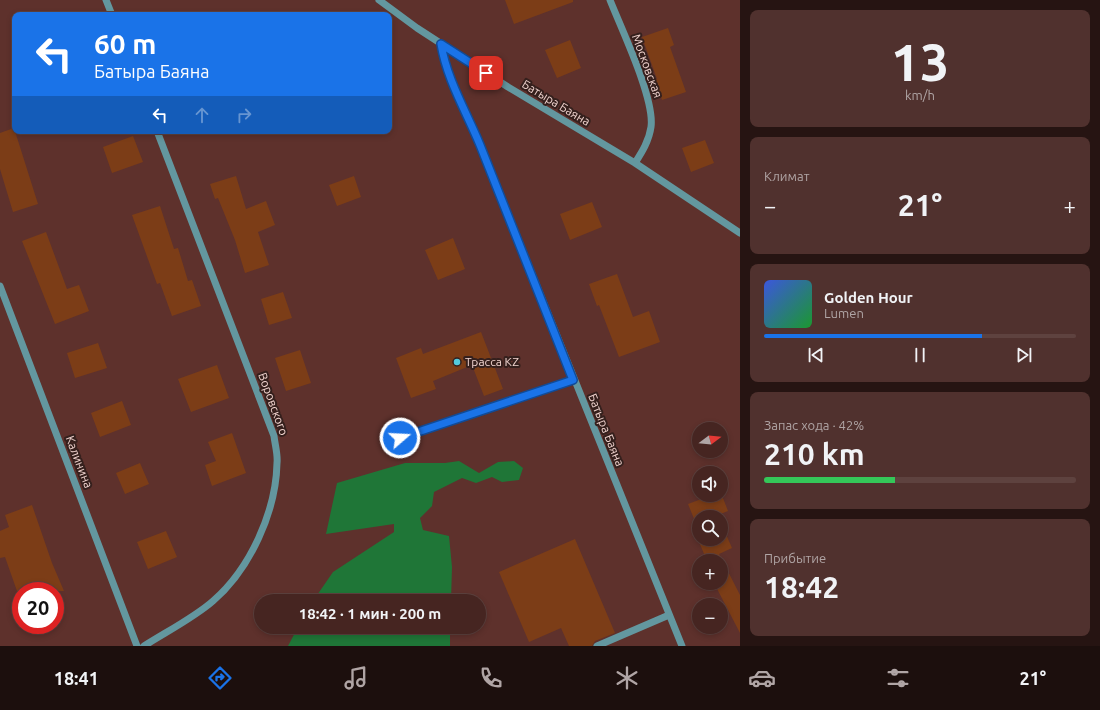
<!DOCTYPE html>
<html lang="ru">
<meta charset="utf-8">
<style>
body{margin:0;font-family:Ubuntu,sans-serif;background:#50312e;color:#f1f3f6;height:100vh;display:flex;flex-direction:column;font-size:15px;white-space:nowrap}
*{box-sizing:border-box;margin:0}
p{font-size:13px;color:#b0a5a5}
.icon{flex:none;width:22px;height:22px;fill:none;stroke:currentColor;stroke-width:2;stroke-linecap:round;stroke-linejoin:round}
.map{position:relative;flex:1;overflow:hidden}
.drawer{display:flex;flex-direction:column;gap:10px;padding:10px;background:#261412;width:360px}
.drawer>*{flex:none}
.hud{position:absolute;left:12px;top:12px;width:380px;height:122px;border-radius:8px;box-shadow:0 2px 6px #0003,0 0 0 1px #5e423f;background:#1a73e8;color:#fff;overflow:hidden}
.needle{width:26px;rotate:74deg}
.tools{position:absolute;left:692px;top:422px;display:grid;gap:8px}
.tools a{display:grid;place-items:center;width:36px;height:36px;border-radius:50%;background:#462521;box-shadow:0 2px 6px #0003,0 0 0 1px #5e423f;font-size:20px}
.speed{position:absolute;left:12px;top:582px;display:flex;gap:8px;font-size:20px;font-weight:700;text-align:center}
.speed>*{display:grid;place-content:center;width:52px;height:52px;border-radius:50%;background:#462521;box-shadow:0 2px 6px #0003,0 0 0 1px #5e423f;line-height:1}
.speed .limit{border:6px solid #d22;background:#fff;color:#111}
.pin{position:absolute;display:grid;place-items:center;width:34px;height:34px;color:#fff;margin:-17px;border-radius:8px;box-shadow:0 2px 6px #0006}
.me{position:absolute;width:44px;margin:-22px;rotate:71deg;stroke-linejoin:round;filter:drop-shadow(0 0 3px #0008)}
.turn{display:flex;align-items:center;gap:14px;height:84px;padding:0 16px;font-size:18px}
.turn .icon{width:52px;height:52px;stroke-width:2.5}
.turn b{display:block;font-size:28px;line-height:34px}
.lanes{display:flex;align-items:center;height:38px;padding:0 16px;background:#0003;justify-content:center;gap:20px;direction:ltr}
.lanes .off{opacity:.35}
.big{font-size:30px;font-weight:700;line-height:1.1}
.drawer .card{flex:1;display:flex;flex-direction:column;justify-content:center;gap:6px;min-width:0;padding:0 14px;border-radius:8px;background:#50312e}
.drawer .dial{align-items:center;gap:0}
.dial b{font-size:52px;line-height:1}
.song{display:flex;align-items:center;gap:12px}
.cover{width:48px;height:48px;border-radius:6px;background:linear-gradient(135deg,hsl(230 70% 55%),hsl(130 70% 35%))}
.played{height:4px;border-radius:2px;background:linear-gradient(90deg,#1a73e8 70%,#5e423f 70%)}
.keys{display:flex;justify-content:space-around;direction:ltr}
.heat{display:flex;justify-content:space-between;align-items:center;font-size:22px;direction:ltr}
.charge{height:6px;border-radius:3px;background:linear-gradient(90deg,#34c759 42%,#5e423f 0)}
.trip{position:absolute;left:254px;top:594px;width:232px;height:40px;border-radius:20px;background:#462521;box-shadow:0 2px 6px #0003,0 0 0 1px #5e423f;font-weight:700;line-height:40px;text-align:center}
.dock{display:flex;height:64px;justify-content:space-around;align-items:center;background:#1c0f0d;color:#b0a5a5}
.dock .icon{width:28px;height:28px}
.dock .active{color:#1a73e8}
.dock b{font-size:18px;color:#f1f3f6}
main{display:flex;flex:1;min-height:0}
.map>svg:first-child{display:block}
.water{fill:#1f7637}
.building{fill:#7c3d17}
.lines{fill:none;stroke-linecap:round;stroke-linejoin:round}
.minor{stroke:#63979f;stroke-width:7}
.route-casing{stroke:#114b97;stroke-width:10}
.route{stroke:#1a73e8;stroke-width:7}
.poi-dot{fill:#53cadc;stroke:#35201d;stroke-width:1.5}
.labels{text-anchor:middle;stroke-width:4;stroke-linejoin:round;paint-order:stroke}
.street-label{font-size:12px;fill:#f1d4cf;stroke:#35201d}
.poi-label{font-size:12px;fill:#f1d4cf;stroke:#35201d;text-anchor:start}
</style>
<main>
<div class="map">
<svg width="740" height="646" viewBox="0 0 740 646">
<rect width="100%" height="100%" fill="#5e312c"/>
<path class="water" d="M459,461L479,473L498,462L514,461L523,468L519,480L502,482L492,477L476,483L462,478L434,492L432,506L420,518L423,530L449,536L452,567L451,601H313L333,572L394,532V524L326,534L337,483L405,463H445Z
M298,627H450V646H288Z"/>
<path class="building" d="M505,0H573V2L514,24Z
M668,28L674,45L670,47L686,92L662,100L655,79H657L642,37Z
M570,40L581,68L557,78L545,50Z
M14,128L38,204L13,212L0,169V133Z
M133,136L143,162L112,173L103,147Z
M705,140L714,163L691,172L682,148Z
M236,176L246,209L266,201L275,225L258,232L269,265L245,273L235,240L218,198L215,199L210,184Z
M354,176L361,197L337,206L329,185Z
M592,202L602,227L570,240L560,214Z
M160,206L174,249L178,248L188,281L192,280L201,306L172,316L160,283L157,284L132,215Z
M46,232L67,289L79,285L89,311L55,324L22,241Z
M453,238L465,269L438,280L425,250Z
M617,274L633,317L649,311L660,342L619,357L599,305L597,306L589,284Z
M283,292L292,318L269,325L261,299Z
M481,332L503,389L484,396L472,365L433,381L436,389L411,398L396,358L421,348L423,354Z
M98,343L107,368L75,378L67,353Z
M300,350L311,383L286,391L275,358Z
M217,365L229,398L191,412L178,379Z
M122,401L131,425L100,437L91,413Z
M232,433L246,473L212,486L205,465L216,461L208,442Z
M140,463L149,484L125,494L116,473Z
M721,493L728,511L718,515V517H699V531L688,504L712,495H721Z
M32,505L52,563L64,591H17L5,557L0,558V531L9,527L5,515Z
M721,523L732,548L719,554L740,595V633L714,583H721V561H707L697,537H699V539H721Z
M166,531L177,557L148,569L137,542Z
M575,539L615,633L595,641L592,646H569L561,628L529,642L499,572Z"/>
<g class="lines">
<path class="minor" d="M106,0L112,15
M379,0L417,28L508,87L635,163L740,233
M610,0C621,28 655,99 651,127C649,141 642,152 635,163
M441,44C446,75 461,102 474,130L682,646
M0,286L137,646
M400,438L573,380
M144,646C166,632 195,617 213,601C250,569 276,512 277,463C278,455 275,445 274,436L157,131
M597,646L669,615"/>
</g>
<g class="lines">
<g class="route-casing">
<path id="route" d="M400,438L573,380C542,302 511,224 480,145C466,111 447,80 441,44L486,73"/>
</g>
<use href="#route" class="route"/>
</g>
<circle class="poi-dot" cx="457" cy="362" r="4"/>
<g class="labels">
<g class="street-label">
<text transform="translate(647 66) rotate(70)" y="4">Московская</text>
<text transform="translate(556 103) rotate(31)" y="4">Батыра Баяна</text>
<text transform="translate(273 404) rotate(70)" y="4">Воровского</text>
<text transform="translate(606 430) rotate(68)" y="4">Батыра Баяна</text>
<text transform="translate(79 462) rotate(69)" y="4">Калинина</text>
</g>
<g class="poi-label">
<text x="465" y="366">Трасса KZ</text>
</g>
</g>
</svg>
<div class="tools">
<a><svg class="needle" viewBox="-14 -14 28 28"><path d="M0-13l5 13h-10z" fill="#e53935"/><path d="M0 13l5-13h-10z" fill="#b0a5a5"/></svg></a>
<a><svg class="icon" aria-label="sound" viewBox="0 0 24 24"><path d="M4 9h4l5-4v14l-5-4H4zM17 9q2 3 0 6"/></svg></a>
<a><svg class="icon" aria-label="search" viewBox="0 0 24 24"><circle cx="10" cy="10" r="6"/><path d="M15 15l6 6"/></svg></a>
<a>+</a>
<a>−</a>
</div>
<div class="speed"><div class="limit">20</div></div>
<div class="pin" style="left:486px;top:73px;background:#d93025"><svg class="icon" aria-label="arrive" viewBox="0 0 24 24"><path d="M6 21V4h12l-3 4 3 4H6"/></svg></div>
<svg class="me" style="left:400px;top:438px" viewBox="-20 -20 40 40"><circle r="17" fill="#1a73e8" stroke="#fff" stroke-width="3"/><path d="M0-11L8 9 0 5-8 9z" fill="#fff"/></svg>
<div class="trip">18:42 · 1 мин · 200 m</div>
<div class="hud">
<div class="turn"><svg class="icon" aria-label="left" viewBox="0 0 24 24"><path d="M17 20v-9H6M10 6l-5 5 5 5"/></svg><div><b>60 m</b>Батыра Баяна</div></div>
<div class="lanes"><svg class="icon" aria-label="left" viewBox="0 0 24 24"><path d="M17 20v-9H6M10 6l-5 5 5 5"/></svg><svg class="icon off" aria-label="ahead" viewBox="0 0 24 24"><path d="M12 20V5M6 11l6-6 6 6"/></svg><svg class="icon off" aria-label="right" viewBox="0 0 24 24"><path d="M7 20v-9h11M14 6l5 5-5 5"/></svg></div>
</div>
</div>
<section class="drawer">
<div class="card dial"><b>13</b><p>km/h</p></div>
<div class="card"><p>Климат</p>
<div class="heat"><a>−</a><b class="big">21°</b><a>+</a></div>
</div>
<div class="card">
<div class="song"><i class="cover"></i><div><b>Golden Hour</b><p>Lumen</p></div></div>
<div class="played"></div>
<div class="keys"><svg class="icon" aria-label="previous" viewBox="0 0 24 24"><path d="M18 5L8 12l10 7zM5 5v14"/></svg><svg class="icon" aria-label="pause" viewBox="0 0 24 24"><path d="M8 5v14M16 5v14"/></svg><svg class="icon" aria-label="next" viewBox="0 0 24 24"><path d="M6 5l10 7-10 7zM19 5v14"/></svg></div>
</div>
<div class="card"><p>Запас хода · 42%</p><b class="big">210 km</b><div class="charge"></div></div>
<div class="card"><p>Прибытие</p><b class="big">18:42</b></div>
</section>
</main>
<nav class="dock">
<b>18:41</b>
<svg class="icon active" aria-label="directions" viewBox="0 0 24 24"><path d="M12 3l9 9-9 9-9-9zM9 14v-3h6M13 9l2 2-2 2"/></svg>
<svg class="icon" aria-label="music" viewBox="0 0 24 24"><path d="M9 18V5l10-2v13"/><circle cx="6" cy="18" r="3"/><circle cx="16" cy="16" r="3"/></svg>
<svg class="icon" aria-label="phone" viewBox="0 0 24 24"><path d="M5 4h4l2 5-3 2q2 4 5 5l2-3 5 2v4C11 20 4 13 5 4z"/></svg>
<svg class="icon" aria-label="climate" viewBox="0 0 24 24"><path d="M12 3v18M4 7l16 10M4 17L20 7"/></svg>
<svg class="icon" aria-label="car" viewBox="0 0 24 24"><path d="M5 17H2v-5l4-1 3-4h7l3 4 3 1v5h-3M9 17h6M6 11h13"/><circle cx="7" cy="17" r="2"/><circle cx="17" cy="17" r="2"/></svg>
<svg class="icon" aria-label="filters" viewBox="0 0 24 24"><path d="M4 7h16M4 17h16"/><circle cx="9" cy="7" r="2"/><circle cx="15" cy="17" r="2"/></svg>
<b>21°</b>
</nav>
